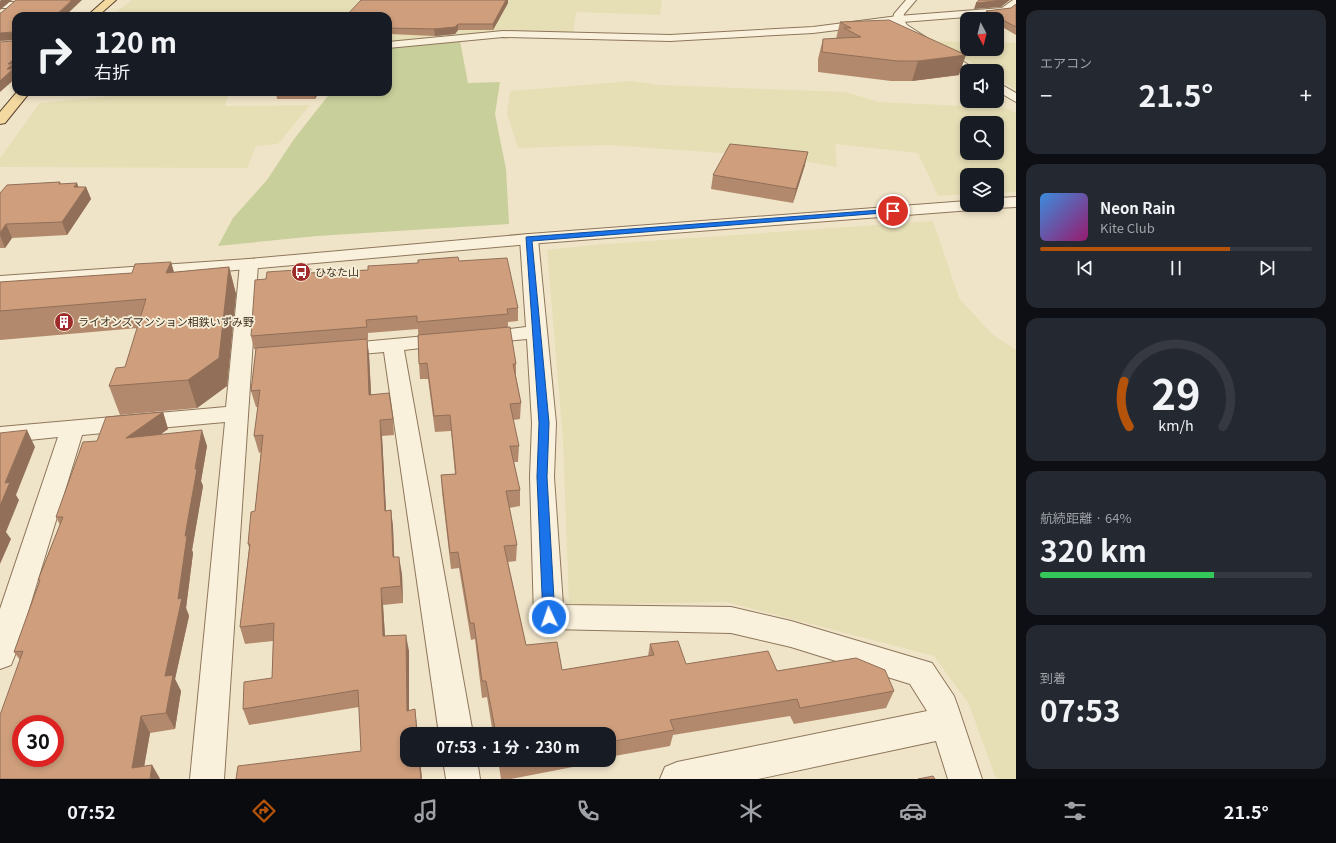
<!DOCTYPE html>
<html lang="ja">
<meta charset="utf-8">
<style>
body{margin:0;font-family:Georgia,"Noto Sans JP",serif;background:#242831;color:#f1f3f6;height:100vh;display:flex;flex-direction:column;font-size:15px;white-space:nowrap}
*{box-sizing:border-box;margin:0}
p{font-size:13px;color:#9ea1a6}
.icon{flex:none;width:22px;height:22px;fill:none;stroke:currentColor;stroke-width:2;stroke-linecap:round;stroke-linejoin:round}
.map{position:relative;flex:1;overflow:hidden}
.panel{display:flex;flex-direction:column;gap:10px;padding:10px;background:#0d0f14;width:320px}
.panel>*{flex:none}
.guide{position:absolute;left:12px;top:12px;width:380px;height:84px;border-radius:12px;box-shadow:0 2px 6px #0003;background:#171b24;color:#f1f3f6;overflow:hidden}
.needle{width:26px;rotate:173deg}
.buttons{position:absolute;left:960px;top:12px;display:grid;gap:8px}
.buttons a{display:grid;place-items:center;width:44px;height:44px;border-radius:8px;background:#171b24;box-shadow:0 2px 6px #0003;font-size:20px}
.speed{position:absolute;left:12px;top:715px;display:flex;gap:8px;font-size:20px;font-weight:700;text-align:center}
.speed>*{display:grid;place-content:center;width:52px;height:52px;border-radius:50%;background:#171b24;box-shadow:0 2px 6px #0003;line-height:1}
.speed .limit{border:6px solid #d22;background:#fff;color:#111}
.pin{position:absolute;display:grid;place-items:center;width:34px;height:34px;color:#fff;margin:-17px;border:2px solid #fff;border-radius:50%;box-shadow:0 1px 4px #0007}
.me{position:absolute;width:44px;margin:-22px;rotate:357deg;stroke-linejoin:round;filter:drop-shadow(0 0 3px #0008)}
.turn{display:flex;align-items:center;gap:14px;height:84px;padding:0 16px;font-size:18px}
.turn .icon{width:52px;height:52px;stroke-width:2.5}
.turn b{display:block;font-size:28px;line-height:34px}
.big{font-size:30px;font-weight:700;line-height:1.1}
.panel .widget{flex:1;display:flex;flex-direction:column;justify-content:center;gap:6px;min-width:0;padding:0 14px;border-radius:12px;background:#242831}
.panel .dial{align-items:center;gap:0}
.dial svg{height:104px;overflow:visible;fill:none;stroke:#363941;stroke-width:7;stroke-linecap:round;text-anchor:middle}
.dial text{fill:#f1f3f6;stroke:none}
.song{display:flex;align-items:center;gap:12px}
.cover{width:48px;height:48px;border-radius:6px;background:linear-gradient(135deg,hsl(210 70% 55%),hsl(320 70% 35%))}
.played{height:4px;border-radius:2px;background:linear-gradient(90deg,#b45309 70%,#363941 70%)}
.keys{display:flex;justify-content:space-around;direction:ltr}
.heat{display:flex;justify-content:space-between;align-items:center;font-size:22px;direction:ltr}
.charge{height:6px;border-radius:3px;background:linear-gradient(90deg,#34c759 64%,#363941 0)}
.trip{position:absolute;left:400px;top:727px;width:216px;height:40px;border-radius:12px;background:#171b24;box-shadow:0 2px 6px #0003;font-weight:700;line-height:40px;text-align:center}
.menu{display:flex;height:64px;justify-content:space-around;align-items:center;background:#090b0e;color:#9ea1a6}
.menu .icon{width:28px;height:28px}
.menu .on{color:#b45309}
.menu b{font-size:18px;color:#f1f3f6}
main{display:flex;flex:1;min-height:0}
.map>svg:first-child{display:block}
.farmland{fill:#e6deb5;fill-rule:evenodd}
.green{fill:#c9cf9b}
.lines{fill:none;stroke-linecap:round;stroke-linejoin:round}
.minor-casing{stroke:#8d765c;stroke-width:2}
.tertiary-casing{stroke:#8d765c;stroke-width:2}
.primary-casing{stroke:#5b4430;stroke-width:2}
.minor{fill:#faf1dc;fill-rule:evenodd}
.tertiary{fill:#faf1dc;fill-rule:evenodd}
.primary{fill:#f3d9a0;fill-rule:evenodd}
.wall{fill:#b2896c}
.shaded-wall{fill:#916f58}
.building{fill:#cf9f7d;stroke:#916f58;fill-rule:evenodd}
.route{fill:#1a73e8;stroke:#114b97}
.labels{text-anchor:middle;stroke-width:3.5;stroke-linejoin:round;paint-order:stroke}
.poi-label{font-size:11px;fill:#3d2e20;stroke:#f7eed8;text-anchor:start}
</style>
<main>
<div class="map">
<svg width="1016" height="779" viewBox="0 0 1016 779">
<rect width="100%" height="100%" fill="#f0e4c8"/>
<path class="farmland" d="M132,0H662L660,15L576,12L573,33L388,44V16H263L265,14L115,13Z
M934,41L967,42V49H997V42L1016,43V90L997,78V71H985Z
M632,81L660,85L846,92L879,102L1007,108L1016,113V192L997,193V175H967V194L938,196L918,153L835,144L837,167L778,157L609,145L518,148L507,114L510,91ZM967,123H997V153H967Z
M154,92H229L225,106L310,105L278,144L256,146L247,168L0,167V158L40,103Z
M933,221L959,298L991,333L1016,350V779H996L969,704L934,656L726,602L569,605L563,440L547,250L592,245Z"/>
<path class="green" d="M460,41L468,83L500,82L495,114L506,169L509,224L317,236L218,246L233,218L267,180L294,139L331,92H388V47Z"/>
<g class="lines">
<g class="minor-casing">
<path id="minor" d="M1013,0H1016V6L1008,13L1005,14L902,22L813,33L670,41L503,37L388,48V42L503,31L670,35L813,27L898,16L1002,8Z
M0,2H14L19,5L14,8H0Z
M529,234L535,235L538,239L556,423L554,477L563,605L731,607L791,621L932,663L954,696L958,707L982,779H948L936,741L758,779H660L665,767L677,762L927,711L910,684L791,647L731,633L549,629L539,626L534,617L530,477L532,423L527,339L483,343L476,341L473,337L476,333L526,327L520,239L523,235Z
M249,259L255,260L258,264L224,779H190L225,422L82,435L15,655L11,665L0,669V609L58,437L0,443V427L226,407L240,264L243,260Z
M448,334L455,336L458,340L455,344L404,350L473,734H439L384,352L339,356L332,354L329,350L332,346L339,344Z
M443,760H477L480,779H446Z"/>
</g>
<g class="tertiary-casing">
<path id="tertiary" d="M906,0H916L904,14L903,19L907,25L978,71H967V73L899,29L893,19L894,14Z
M997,82L1016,93V102L997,91Z
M1016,197V207L997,208L990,205H997V198Z
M967,201V205H980L978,208L972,210L529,244L249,269L0,288V276L249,259L529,234Z"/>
</g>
<g class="primary-casing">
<path id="primary" d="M105,0H116L98,16H87Z
M17,92H30L5,123L0,124V112Z"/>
</g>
<use href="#minor" class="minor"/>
<use href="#tertiary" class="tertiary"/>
<use href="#primary" class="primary"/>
</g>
<path class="wall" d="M508,0V3L493,30H458L455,34L435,36L389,34L388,35V16Z
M1016,4V35L997,24V19H988L984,17L986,11L1011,8Z
M840,22L959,75L912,81H891L818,72V59L823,39H836Z
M276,92H319L315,99H277Z
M805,165L793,203L711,189L713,175Z
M60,182L61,184L78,187H86L91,199L67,235L12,238L5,248H0V193Z
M459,261L518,308V321L508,322V327L516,364V376L521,403L520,419L513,420L519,446L518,462H514L520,490V506L509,508L517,545L516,561L508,562L526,645L562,670L648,656L650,644L686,664L777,671L894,691L886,708L794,724L790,716L673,735L670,746L609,757V734H493L487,697L482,698L475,639L471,640L459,568L451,569L442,492L441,475L455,474L451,431L435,432L428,379H420L419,364L418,329L368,333V339H367L369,355L371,394L393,419L394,435L382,436L386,511L391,510L393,527L394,557L402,574L403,603L383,605L385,636L409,651V710L417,726L407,760H420L422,779L361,751L359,707L249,725L243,709L272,678L273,641L245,644L240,627L249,548L248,544L255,511L261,452L259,453L254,436L258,407H256L251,391L256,349H254L251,336L266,279L311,269V273L368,270Z
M171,262L174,272L229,267L236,294L227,386L197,408L120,415L109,386L125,367L138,328L0,340V282L132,273Z
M163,412L168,429L161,434L207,446L201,481L203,486L192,550L193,553L186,608L189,616L175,679L181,691L175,729L150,733L144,766L152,765L160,779H0L20,660L14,652L39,582L38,580L60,525L56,517L97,441Z
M498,760H594L583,762V765L511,779H501Z"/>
<path class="shaded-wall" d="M1,0H12L0,10V1Z
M72,0H82L65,16H55Z
M506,0H508V3L493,30V24Z
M1004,0H1010L1001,7L974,9L976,3Z
M458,24V30L455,34L435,36L434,29Z
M13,32L16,40L0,41V33Z
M966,55L959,75L912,81L918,61Z
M16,57V68L15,69L16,72L15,73L16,78L0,92V81L7,69L8,64Z
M314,92H319L315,99Z
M808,152L805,165L793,203L796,189Z
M77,183L81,194L86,187L91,199L67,235L62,222L74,187Z
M6,224L12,238L5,248L0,235V233Z
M171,262L178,288L166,273Z
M229,267L236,294L227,386L197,408L188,380Z
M367,339L369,355L372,411L369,395Z
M163,412L168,429L133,454L126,438Z
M380,420L382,436L387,528L385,511Z
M27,430L35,447L16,495L19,500L6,532L11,539L0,564V506L5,483Z
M202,430L207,446L201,481L203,486L192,550L193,553L186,608L189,616L175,679L181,691L175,729L166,713L165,676L178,599L185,536L195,469Z
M391,510L393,527L395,574L393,557Z
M399,557L402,574L403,603L401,586Z
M381,588L383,605L386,653L383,636Z
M406,635L409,651V727L407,711Z
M415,709L417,726L418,734H417Z
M141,716L150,733L142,779L132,768Z
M419,760H420L422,779H421Z
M152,765L160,779H150Z"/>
<path class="building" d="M16,0H72L55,16H16V57L8,64H13L7,69H13L0,81V42L13,41L15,39V33L13,32L0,33V13H1Z
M361,0H506L493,24H458L455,27L434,29L388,28V16H346Z
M979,0H1004L976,3Z
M1016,4V27L986,11L1011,8Z
M889,20L966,55L918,61H897L822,52L823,39L861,37L844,28H851L840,22Z
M730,144L808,152L796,189L713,175Z
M60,182L59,184L77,183L74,187H86L62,222L6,224L0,233V193L7,185Z
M458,257L459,261L507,258L518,308L507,309L508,314L417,322V316L366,320L367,327L251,336L255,280L266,279L267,272L311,269L310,273L368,270V266L418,263V260Z
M171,262L166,273L229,267L219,358L188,380L109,386L116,368L125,367L146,299L0,311V282L132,273L135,264Z
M510,327L516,364H513L521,403L510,404L519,446H510L520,490L506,491L517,545L504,546L526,645L557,642L562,670L654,655L650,644L678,641L686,664L768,651L777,671L856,658L885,670L894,691L800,708L797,699L670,720L674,730L609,742V734H496L486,681H482L474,623H470L458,552L450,553L441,475L456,474L450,415L434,416L427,363L419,364L418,335Z
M367,339L369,395L389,393L393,419L380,420L385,511L391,510L393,557H399L401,586L381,588L383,636L406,635L407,711L415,709L417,734H407V760H419L421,779H236L238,766L361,751L358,690L243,709L244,682L272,678L274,623L240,627L250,544H248L251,512L255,511L263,435L254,436L260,390L251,391L256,348Z
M163,412L126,438L202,430L195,469H197L185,536H187L178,599L182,598L165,676L173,675L166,713L141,716L132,768L152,765L150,779H0V715L23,651L14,652L40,580H38L63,517H56L83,442L97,441L106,417ZM21,724H55V758H21Z
M27,430L5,483L10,482L0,506V433Z
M500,760H529L501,765Z
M933,776L935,779H918Z"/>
<path class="route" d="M893,209L895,210V212L532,241L549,423L547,477L555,617L553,621L549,622L545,621L543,617L537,477L539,423L526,237Z"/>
<defs>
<g id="bus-disc" transform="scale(1)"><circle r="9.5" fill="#9e2a2b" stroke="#f7eed8"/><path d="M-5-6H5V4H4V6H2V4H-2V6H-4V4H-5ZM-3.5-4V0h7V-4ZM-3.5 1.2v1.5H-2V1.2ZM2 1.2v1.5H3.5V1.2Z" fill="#fff"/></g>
<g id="building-disc" transform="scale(1)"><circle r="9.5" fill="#9e2a2b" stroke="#f7eed8"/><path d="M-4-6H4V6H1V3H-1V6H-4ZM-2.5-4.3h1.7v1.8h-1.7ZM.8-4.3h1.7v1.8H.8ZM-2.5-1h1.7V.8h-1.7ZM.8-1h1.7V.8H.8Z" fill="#fff"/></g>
</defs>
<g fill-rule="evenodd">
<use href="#bus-disc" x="301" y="272"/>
<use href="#building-disc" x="64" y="322"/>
</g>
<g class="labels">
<g class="poi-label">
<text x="315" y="276">ひなた山</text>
<text x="78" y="326">ライオンズマンション相鉄いずみ野</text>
</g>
</g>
</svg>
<div class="buttons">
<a><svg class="needle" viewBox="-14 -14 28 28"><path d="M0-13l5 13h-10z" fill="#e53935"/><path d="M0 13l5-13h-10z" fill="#9ea1a6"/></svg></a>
<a><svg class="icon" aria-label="sound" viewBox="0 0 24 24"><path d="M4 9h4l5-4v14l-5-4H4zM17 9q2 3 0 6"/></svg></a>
<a><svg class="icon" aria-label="search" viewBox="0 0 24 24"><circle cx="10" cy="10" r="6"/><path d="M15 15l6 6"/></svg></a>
<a><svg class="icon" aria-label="layers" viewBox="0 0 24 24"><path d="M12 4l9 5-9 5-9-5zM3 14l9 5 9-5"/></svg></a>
</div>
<div class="speed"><div class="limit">30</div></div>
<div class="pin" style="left:893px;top:211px;background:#d93025"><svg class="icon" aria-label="arrive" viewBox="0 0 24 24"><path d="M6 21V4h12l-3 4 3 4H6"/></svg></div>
<svg class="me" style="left:549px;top:617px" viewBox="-20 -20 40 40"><circle r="17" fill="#1a73e8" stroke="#fff" stroke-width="3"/><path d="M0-11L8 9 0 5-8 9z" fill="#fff"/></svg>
<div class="trip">07:53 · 1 分 · 230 m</div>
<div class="guide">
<div class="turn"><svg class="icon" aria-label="right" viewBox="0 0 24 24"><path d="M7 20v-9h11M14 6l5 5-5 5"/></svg><div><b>120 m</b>右折</div></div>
</div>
</div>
<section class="panel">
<div class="widget"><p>エアコン</p>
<div class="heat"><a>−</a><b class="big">21.5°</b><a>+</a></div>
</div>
<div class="widget">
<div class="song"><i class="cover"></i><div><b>Neon Rain</b><p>Kite Club</p></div></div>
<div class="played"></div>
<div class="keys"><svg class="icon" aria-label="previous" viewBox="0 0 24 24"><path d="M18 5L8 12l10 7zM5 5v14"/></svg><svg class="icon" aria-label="pause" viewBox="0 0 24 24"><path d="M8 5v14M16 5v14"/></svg><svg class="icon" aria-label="next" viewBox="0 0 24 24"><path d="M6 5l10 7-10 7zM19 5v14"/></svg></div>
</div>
<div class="widget dial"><svg viewBox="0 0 100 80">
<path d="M14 69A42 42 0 1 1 86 69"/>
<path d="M14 69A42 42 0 0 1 10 34" stroke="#b45309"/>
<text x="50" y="56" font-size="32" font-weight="700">29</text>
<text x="50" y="72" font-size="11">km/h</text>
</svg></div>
<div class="widget"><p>航続距離 · 64%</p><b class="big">320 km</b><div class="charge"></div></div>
<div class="widget"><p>到着</p><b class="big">07:53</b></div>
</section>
</main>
<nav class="menu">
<b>07:52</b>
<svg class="icon on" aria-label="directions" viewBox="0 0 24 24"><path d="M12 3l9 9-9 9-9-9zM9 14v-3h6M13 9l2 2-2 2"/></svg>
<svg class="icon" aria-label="music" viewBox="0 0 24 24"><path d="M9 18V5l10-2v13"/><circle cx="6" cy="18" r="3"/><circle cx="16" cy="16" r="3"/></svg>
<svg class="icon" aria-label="phone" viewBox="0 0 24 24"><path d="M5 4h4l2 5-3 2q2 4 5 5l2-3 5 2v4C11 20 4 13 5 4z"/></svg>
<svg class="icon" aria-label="climate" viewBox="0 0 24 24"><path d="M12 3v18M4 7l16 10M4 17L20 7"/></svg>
<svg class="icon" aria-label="car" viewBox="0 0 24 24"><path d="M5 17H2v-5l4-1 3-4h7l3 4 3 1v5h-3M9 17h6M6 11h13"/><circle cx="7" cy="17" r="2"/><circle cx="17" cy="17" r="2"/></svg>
<svg class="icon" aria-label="filters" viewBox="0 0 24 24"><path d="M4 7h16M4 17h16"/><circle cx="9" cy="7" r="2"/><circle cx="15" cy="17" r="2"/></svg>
<b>21.5°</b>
</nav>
